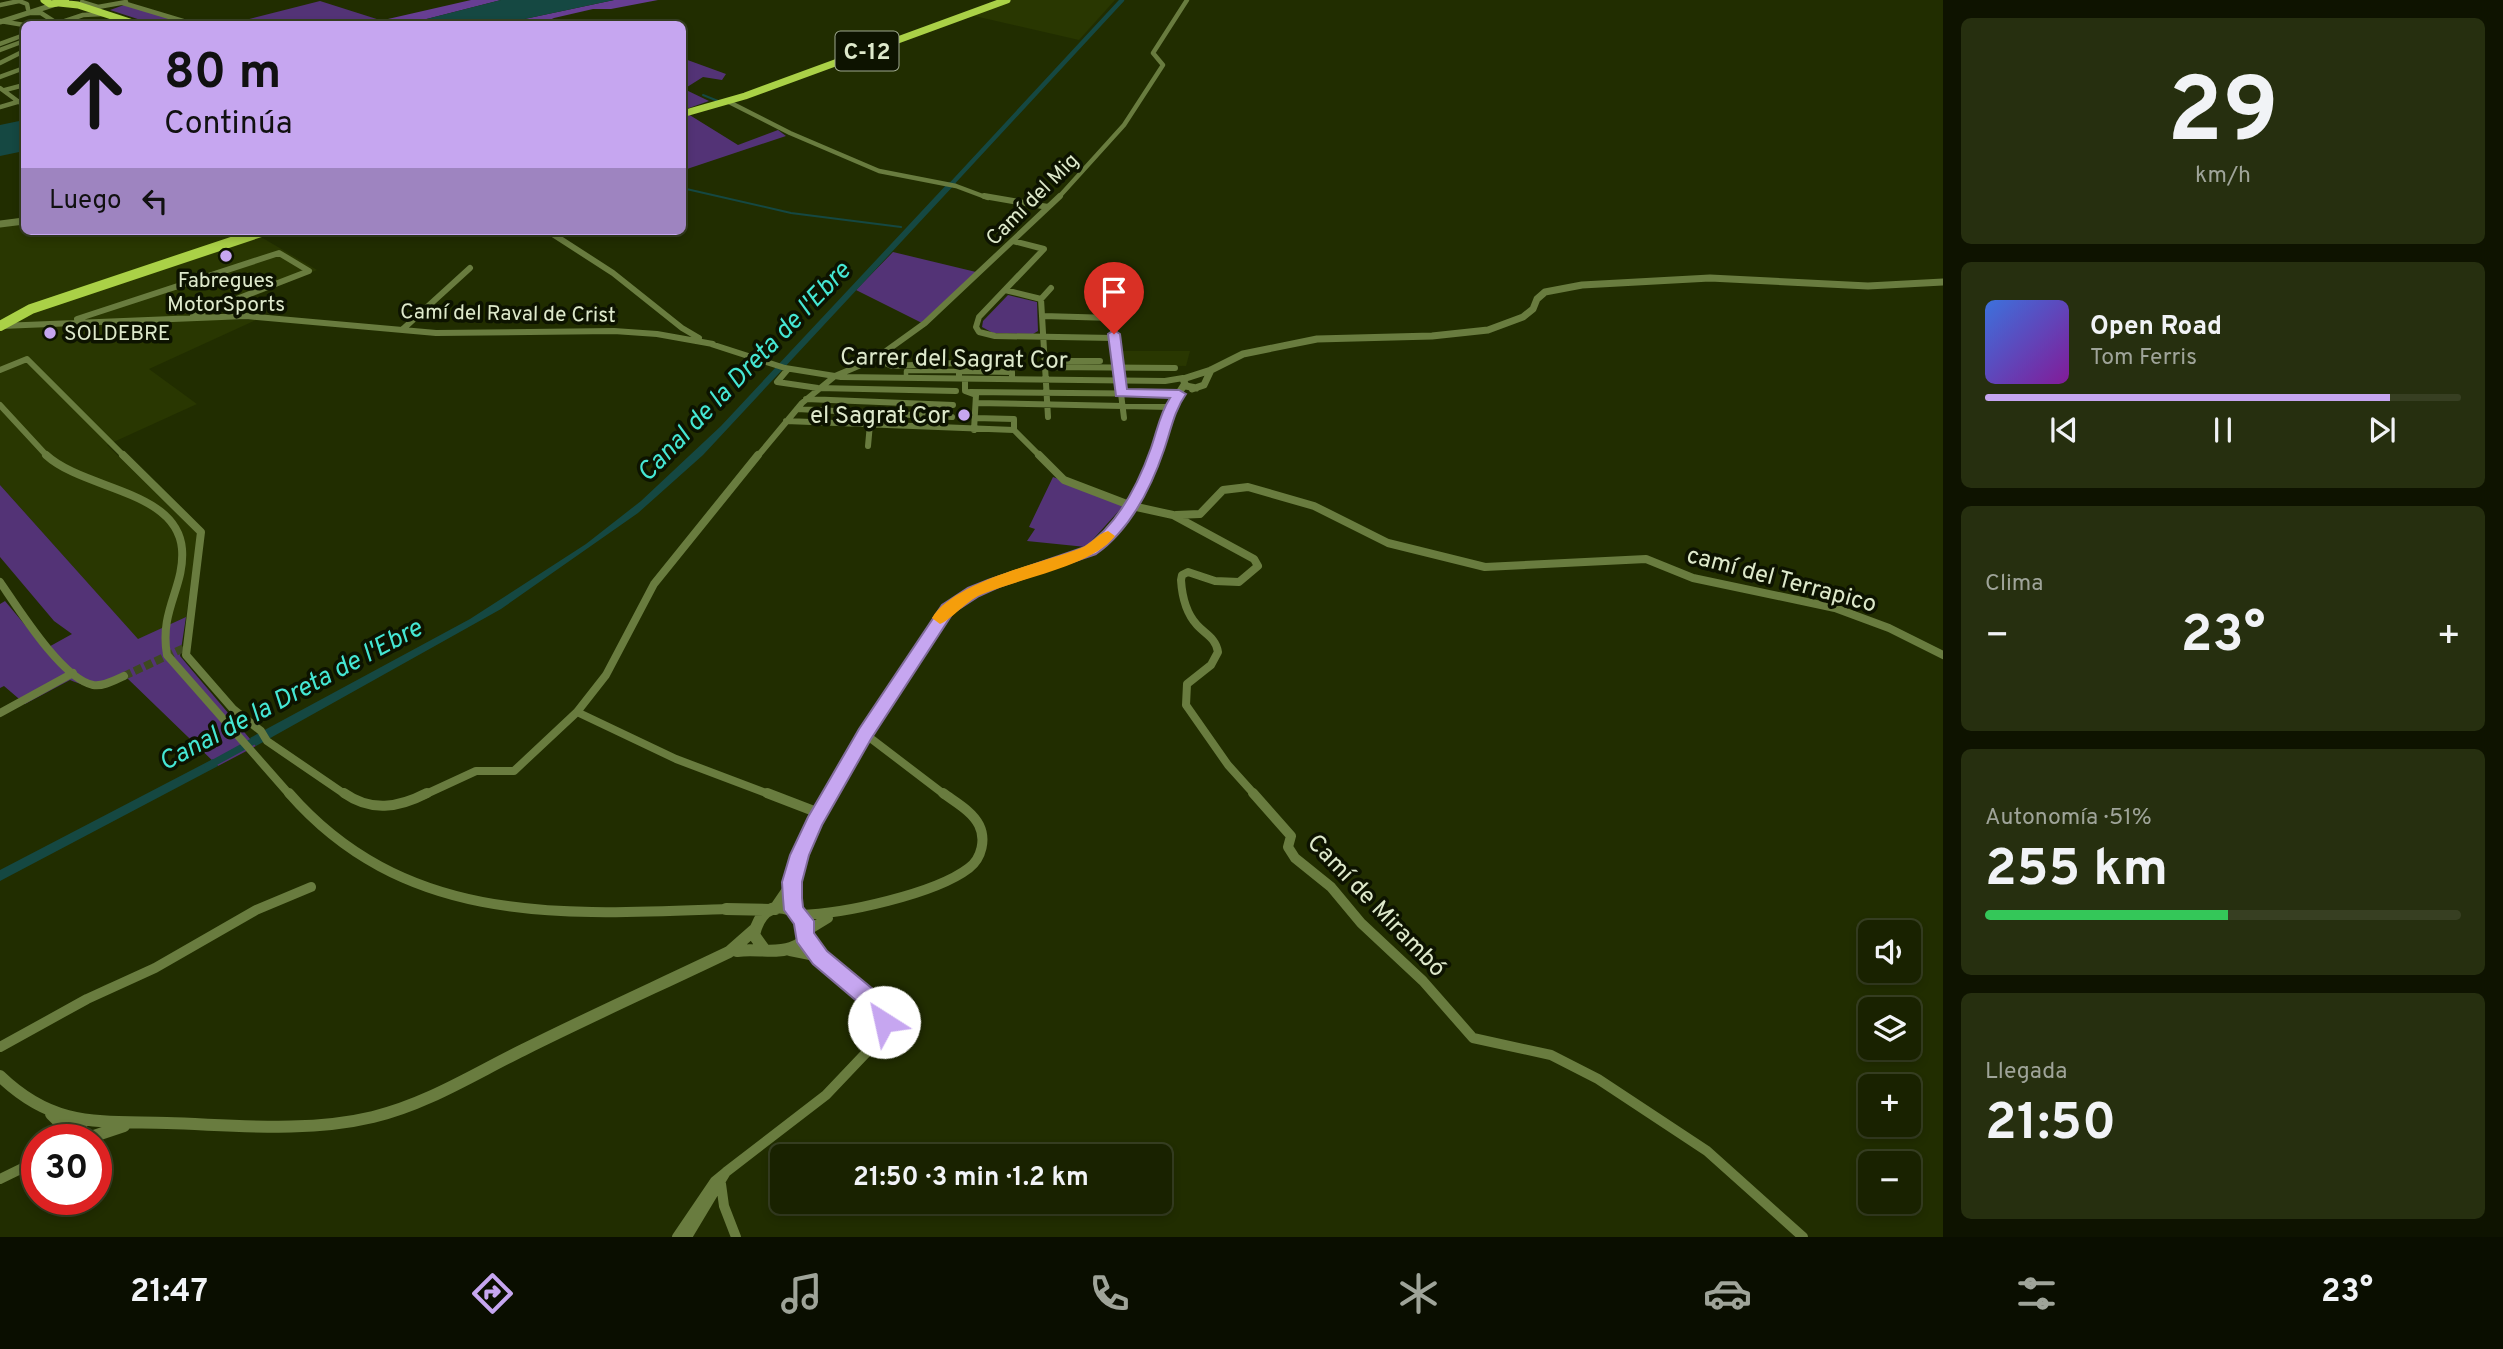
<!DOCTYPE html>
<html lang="es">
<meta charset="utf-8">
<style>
body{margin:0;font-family:Overpass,sans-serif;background:#262f0f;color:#f1f3f6;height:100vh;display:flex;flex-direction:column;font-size:26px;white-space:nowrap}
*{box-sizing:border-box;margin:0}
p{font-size:23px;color:#9fa499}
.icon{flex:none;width:38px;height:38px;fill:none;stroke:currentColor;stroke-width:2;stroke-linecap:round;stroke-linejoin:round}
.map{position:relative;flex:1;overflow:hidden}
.side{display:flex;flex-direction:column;gap:18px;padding:18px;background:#0e1300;width:560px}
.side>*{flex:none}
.hud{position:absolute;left:21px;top:21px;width:665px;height:214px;border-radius:10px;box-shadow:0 4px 10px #0003,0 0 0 2px #373f22;background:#c6a6f0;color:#111;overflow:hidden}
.tools{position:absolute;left:1858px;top:920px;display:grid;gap:14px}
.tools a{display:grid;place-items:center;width:63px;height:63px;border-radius:10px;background:#192200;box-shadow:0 4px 10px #0003,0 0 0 2px #373f22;font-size:35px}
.speed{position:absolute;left:21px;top:1124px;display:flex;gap:14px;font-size:35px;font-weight:700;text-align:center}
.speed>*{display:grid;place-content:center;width:91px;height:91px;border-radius:50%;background:#192200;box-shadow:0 4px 10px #0003,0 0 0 2px #373f22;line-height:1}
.speed .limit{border:10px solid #d22;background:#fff;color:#111}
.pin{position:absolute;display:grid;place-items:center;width:60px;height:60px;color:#fff;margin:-72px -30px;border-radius:50% 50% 50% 0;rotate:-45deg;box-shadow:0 0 7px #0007}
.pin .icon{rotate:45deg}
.me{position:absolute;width:77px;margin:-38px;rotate:325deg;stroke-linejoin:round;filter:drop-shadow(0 0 5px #0008)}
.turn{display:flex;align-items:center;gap:24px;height:147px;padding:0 28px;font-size:32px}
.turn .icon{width:91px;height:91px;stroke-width:2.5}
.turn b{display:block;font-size:49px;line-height:60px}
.then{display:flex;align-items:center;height:66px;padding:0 28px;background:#0003;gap:14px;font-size:26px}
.big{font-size:52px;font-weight:700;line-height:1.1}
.side .widget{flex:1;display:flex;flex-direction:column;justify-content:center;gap:10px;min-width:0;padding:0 24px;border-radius:10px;background:#262f0f}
.side .dial{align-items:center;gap:0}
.dial b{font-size:91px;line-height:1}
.song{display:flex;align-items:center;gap:21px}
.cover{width:84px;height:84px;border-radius:10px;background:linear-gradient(135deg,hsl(220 70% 55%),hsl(290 70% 35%))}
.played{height:7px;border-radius:4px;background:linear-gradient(90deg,#c6a6f0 85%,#373f22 85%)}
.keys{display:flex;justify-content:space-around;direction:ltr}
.heat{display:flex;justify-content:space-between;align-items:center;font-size:38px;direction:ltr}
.charge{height:10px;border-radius:5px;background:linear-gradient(90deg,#34c759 51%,#373f22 0)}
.trip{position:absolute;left:770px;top:1144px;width:402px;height:70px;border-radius:10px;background:#192200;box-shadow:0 4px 10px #0003,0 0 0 2px #373f22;font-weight:700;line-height:70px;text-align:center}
.dock{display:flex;height:112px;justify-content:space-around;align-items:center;background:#0a0e00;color:#9fa499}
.dock .icon{width:49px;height:49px}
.dock .active{color:#c6a6f0}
.dock b{font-size:32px;color:#f1f3f6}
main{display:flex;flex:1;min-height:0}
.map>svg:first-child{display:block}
.built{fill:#293701}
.green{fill:#533376}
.forest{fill:#673e93}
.water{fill:#154842}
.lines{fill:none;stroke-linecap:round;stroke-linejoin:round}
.stream{stroke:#154842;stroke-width:2}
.canal-far1{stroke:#154842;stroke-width:4.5}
.canal{stroke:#154842;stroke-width:7}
.minor-tunnel{stroke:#3d491e;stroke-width:8;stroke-dasharray:8 3.5;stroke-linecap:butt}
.pedestrian{stroke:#697c3f;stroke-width:4.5}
.minor-far3{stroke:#697c3f;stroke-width:4.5}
.minor-far2{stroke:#697c3f;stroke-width:6}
.minor-far1{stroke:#697c3f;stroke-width:8}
.minor{stroke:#697c3f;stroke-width:10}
.tertiary-far3{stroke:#697c3f;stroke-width:5}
.tertiary-far2{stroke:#697c3f;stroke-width:7}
.tertiary-far1{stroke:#697c3f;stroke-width:10}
.tertiary{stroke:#697c3f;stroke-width:12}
.primary-far1{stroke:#aad147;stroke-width:7}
.primary{stroke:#aad147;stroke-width:10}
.route{fill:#c6a6f0;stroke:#816c9c;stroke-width:2}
.slow{fill:#f59e0b}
.poi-dot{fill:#c6a6f0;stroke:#0d1300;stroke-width:2.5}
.labels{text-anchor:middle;stroke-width:7;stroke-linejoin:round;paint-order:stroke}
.far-street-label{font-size:21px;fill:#dee9cb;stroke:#0d1300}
.far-poi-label{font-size:21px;fill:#dee9cb;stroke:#0d1300}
.shield{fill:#0d1300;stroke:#9fa98e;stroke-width:2}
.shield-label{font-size:23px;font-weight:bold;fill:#dee9cb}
.street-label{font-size:24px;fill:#dee9cb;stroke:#0d1300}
.poi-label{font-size:24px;fill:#dee9cb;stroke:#0d1300;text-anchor:end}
.water-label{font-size:26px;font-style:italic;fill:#45e7d4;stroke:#0d1300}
</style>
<main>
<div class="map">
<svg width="1943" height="1237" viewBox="0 0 1943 1237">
<rect width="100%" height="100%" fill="#212d00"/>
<path class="built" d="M1010,0H1115L1079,40L970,15Z
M24,216V231H263L261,237L317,270L223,309L218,320H256L149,369L197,404L107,445L198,534L186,617L138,640L0,485V223Z
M1121,351H1190L1186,366L1124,365Z"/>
<path class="green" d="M320,1L383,21L366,24H230Z
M124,5L190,24H153L110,10Z
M682,58L726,74L722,80L703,77L684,89L709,101L689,108L683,106Z
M688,114L738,145L778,130L786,136L687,169L683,167V116Z
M893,252L976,272L922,323L856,290Z
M1008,295L1037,302L1038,331L1033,334L993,333L982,327L983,321Z
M1053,477L1125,504L1086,547L1027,541L1035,529L1029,527Z
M0,485L138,639L186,617L180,656L256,746L218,766L127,678C105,687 93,690 70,680L25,704L4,686L0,688V604L5,601L45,649L72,634L54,621L0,557Z"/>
<path class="forest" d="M471,0H501L407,24H366Z
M614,0H658L611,9H593L554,18L541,24H501Z"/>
<path class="water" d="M501,0H614L501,24H407Z
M24,120V151L0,156V125Z
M949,182L956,183L703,455L638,513L501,609L256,746L250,738L470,619L586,544L641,501L721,426Z
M213,759L218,766L0,881V870Z"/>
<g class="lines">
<path class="stream" d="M703,95L718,101
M682,188L791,213L901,227"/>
<path class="canal-far1" d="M946,190L1122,0"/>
<path class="canal" d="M208,766L259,738"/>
<path class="minor-tunnel" d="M124,676L186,647"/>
<path class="pedestrian" d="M906,378V371H959"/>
<path class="minor-far3" d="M82,2L98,7L126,2
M123,3L193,24
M0,5L19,1L27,4L28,9
M28,13H41L58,24
M0,21L24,25
M56,24L83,15L103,14
M0,44L24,35
M0,50L24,41
M0,63L24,51
M0,77L24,68
M0,88L19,102
M5,90L24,85
M727,101L790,133L879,171L956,186L988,198
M0,107L24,100
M1058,198L1124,125L1163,65L1153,53L1187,0"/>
<path class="minor-far2" d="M984,196L1048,207
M548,231L613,273L682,328L699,338
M1013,241L1044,249L979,317L976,327L979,332L995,336L1114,338
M1005,290L1041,299L1048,417
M1041,299L1051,288
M1110,304L1124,418
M1043,316L1112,318
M77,319L279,253L309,271L193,316
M1,326L246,316L436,333L614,331L657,334L713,344
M403,329L470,268
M711,344L785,368L841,377L1165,381L1183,378
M875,359L892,366L957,363
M1046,361H1100
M1046,367L1175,368
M788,369L777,382L818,388L956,391
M0,370L27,359L125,457
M959,378V371L1012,372V379
M965,379V391L976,395L974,430
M970,392L1179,394
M806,399L953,405
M976,403L1170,407
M0,405L48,457
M797,409L952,417
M975,418L1014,419V430
M786,421L1014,430
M1014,430L1041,457
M868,446L870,424
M757,457L802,403L835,376L875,359L925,323L1060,196"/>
<path class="minor-far1" d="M46,455C84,490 177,490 182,549C185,587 159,610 167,655L290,795
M123,455L201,532L186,655L233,709L261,731L267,741L346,795
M1039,455L1064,480L1132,506L1173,515L1254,559L1258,566L1239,582L1215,581L1188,572L1182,575L1181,580C1182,596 1186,613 1197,625C1205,634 1216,638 1218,652L1211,665L1187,684L1186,705L1228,765L1255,795
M1176,515L1200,514L1223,490L1248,487L1314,506L1388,543L1485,567L1646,559L1693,578L1835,608L1889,628L1943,655
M0,582C18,608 62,679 93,685C103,687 115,680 124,676
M577,712L676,759L771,795
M0,713L73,673
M865,734L945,795
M424,795L476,771H514L577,712L606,675L654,584L758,455"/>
<path class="minor" d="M289,793C406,927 565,915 726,909
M344,793C371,812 398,808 427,793
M767,793L819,813
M1253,793L1291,836L1288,847L1295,858L1331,887L1361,923L1423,981L1473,1038L1551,1055L1598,1079L1707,1151L1803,1237
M800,915C843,914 935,894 969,868C982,858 986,839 979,825C972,811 955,802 943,793
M805,932L828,918
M790,951L820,957
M0,1047L87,999L155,968L256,910L311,887
M0,1179L37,1161
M721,1184L724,1206L736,1237
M677,1237L715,1181L726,1172
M687,1237L726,1172L826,1095L883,1035C885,998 852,987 828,965C819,957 811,946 804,935"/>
<path class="tertiary-far3" d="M0,22L56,4"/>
<path class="tertiary-far2" d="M0,224L24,221
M1196,388L1186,386L1183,379L1211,370L1243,354L1317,339L1432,336L1488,330L1523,317L1533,309L1537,299L1545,292L1582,285L1710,278L1868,286L1943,282
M1192,389L1204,385L1211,370
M1154,457L1170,407L1184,385"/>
<path class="tertiary-far1" d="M829,795L941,616C972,586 1012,576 1053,563C1066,559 1081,556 1093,549C1127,528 1142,490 1154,455"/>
<path class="tertiary" d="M726,909L770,910
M775,909L788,890L809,833L830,793
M737,951C755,948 774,954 791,948C836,933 768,873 754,935L764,949
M0,1076C54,1128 98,1121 167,1123C235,1125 306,1133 373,1117C427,1104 474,1074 523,1050C591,1016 660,985 729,952L754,930
M51,1114L63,1126L64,1139
M66,1139L85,1120
M85,1139L124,1126"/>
<path class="primary-far1" d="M44,0L50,4L66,2
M59,3L78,5L136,24
M682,114L745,96L1007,0"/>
<path class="primary" d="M0,326L31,309L264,231"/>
</g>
<path class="route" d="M1114,330L1120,334L1127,389L1179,390L1186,394C1174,411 1171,430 1164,450C1151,488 1130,530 1096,554L999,587L979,596L953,613L871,739L822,825L809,855L802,882V898L803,907L814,921V933L827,951L880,995L895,1022L892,1029L884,1032L877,1029L866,1009L813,964L797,942L794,924L784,910L783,898L782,882L790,855L808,817L859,729L942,605L968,588L988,580L1085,547C1118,524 1138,485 1151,448C1157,431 1160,413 1170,398L1116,396L1108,334Z"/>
<path class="slow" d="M1108,531L1115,536C1092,567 1015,579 978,596C965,603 949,621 940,624L932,618C955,581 1039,564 1081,548C1091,544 1097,534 1108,531Z"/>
<g class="poi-dot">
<circle cx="226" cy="256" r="7"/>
<circle cx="50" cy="333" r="7"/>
<circle cx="964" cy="415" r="7"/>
</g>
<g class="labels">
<g class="far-street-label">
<text transform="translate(1032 199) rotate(-45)" y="7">Camí del Mig</text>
<text transform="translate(508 313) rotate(1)" y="7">Camí del Raval de Crist</text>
</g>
<g class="far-poi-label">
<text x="226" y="287">Fabregues<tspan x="226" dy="24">MotorSports</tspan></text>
<text x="64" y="340" text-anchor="start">SOLDEBRE</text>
</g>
<rect class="shield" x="835.5" y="31.5" width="63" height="39" rx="5"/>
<g class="shield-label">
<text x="867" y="59">C-12</text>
</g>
<g class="street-label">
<text transform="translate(954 358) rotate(1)" y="8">Carrer del Sagrat Cor</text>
<text transform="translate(1782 579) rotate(15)" y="8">camí del Terrapico</text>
<text transform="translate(1377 905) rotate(46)" y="8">Camí de Mirambó</text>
</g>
<g class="poi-label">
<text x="950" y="423">el Sagrat Cor</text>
</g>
<g class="water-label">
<text transform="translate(743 371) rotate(-46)" y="9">Canal de la Dreta de l'Ebre</text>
<text transform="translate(290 694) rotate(-28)" y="9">Canal de la Dreta de l'Ebre</text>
</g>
</g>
</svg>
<div class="tools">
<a><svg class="icon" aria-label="sound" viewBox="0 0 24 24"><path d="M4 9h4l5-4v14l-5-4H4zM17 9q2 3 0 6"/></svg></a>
<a><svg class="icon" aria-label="layers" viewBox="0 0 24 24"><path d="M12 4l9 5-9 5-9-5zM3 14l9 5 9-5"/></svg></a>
<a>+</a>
<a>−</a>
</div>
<div class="speed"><div class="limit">30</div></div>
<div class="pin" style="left:1114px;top:334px;background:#d93025"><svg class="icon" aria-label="arrive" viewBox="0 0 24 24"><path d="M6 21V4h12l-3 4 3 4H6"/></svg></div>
<svg class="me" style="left:884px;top:1022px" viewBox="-20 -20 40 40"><circle r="19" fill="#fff"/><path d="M0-13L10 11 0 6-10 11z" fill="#c6a6f0"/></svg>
<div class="trip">21:50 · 3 min · 1.2 km</div>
<div class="hud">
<div class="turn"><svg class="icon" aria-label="ahead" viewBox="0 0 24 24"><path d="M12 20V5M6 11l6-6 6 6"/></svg><div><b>80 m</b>Continúa</div></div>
<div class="then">Luego<svg class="icon" aria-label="left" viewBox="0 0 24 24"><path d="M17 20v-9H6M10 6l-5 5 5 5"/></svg></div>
</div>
</div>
<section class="side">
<div class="widget dial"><b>29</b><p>km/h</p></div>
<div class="widget">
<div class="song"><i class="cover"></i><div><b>Open Road</b><p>Tom Ferris</p></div></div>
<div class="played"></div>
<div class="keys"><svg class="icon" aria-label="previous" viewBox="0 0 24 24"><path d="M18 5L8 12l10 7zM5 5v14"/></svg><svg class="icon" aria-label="pause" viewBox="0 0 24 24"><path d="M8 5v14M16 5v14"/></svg><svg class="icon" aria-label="next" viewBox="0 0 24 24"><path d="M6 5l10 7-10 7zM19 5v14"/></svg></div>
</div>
<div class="widget"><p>Clima</p>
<div class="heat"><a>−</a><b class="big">23°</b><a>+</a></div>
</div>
<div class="widget"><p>Autonomía · 51%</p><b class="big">255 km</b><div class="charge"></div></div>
<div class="widget"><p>Llegada</p><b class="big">21:50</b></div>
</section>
</main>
<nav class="dock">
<b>21:47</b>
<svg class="icon active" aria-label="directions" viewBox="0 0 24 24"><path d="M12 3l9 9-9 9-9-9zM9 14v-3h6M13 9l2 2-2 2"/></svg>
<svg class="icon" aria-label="music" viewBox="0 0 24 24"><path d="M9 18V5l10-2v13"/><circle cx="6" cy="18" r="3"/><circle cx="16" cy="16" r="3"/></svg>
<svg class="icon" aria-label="phone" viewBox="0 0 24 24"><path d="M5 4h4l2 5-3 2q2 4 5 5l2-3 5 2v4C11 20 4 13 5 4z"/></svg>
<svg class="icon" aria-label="climate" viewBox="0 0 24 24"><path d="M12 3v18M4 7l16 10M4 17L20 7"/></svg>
<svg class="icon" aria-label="car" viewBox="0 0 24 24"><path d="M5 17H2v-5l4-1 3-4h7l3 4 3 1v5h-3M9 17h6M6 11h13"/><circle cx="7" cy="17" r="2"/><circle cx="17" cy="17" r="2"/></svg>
<svg class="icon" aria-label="filters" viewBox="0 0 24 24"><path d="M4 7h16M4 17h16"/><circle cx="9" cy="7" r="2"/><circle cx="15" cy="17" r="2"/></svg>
<b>23°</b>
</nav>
